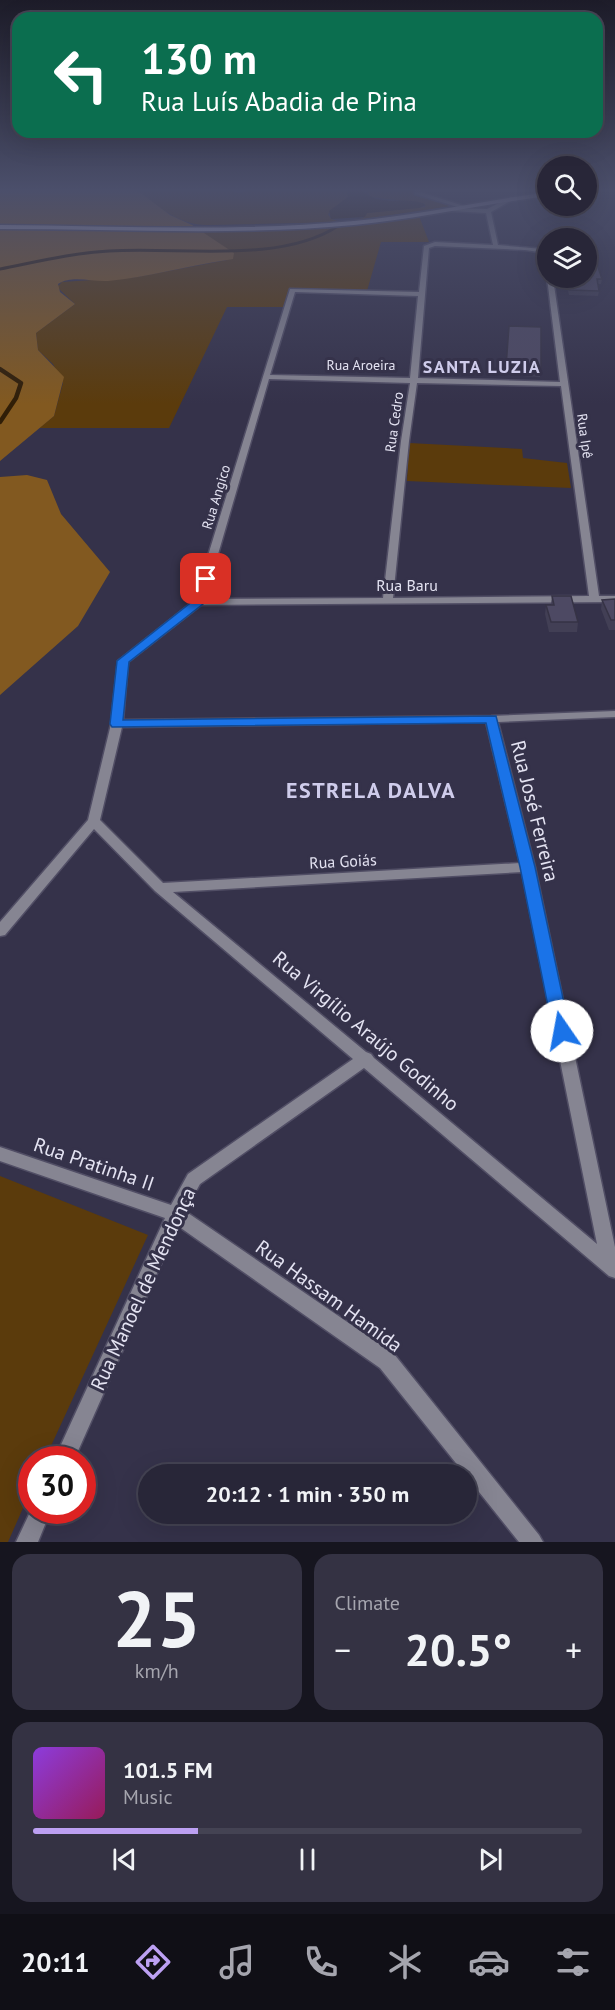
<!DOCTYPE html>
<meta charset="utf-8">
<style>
body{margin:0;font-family:"PT Sans",sans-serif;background:#343243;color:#f1f3f6;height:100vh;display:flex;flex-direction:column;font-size:22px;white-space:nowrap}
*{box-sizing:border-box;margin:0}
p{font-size:20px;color:#a5a5ae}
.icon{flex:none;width:33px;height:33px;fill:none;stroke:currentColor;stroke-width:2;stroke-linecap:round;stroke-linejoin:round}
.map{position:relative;height:1542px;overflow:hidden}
.drawer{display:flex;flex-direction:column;gap:12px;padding:12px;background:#16151f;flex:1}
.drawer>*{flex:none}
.guide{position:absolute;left:12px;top:12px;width:591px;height:126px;border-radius:18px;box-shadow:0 6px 24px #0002,0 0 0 2px #444353;background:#0b6e4f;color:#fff;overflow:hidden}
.tools{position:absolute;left:537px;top:156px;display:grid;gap:12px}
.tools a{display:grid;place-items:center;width:60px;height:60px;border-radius:50%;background:#282638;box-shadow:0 6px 24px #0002,0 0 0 2px #444353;font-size:30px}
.speed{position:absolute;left:18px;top:1446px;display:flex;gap:12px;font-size:30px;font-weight:700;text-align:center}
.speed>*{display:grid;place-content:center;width:78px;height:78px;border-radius:50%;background:#282638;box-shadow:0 6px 24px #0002,0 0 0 2px #444353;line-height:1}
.speed .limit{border:9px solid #d22;background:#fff;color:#111}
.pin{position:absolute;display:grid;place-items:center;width:51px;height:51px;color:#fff;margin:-26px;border-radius:12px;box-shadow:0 3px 9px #0006}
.me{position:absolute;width:66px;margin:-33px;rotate:348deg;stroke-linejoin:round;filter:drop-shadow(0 0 4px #0008)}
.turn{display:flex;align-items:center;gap:21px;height:126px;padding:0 30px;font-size:27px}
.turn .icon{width:78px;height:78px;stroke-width:2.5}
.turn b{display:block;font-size:42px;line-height:51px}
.big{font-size:45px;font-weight:800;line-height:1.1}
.drawer .tile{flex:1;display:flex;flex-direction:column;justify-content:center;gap:9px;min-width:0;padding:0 21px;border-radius:18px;background:#343243}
.drawer .dial{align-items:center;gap:0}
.dial b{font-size:78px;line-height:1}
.song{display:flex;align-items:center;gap:18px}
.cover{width:72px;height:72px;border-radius:9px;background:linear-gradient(135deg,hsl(270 70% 55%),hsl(330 70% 35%))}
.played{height:6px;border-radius:3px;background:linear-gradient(90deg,#bca0f2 30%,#444353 30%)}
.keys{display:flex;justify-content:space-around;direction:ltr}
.heat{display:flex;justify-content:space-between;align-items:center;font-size:33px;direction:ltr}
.drawer .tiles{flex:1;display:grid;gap:12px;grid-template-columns:1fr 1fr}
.tile:last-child{grid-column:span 2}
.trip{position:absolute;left:138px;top:1464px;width:339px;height:60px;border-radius:30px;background:#282638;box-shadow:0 6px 24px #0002,0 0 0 2px #444353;font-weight:800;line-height:60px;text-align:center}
.tabs{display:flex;height:96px;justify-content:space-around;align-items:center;background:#100f16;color:#a5a5ae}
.tabs .icon{width:42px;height:42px}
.tabs .on{color:#bca0f2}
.tabs b{font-size:27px;color:#f1f3f6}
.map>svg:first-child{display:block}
.green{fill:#5b3b0c}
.forest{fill:#825920}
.water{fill:#301e07}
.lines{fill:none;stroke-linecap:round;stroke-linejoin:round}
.stream-far1{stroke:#301e07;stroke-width:3}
.stream{stroke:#301e07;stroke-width:4.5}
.street-casing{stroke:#514e65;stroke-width:3}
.secondary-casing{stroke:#514e65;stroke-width:3}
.street{fill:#868592;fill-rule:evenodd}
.secondary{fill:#b3b1c6;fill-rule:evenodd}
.wall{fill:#423f55}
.building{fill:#4d4963;stroke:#363345;stroke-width:1.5}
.route{fill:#1a73e8;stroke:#114b97;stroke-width:1.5}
.labels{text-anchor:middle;stroke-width:6;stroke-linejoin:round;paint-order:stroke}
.far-street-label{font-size:14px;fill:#e4e3f2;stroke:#35324a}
.street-label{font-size:16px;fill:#e4e3f2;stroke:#35324a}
.far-district-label{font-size:18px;font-weight:bold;letter-spacing:1.5px;fill:#cfcceb;stroke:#35324a}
.near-street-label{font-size:20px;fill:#e4e3f2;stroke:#35324a}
.district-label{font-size:22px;font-weight:bold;letter-spacing:1.5px;fill:#cfcceb;stroke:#35324a}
</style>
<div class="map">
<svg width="615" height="1542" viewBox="0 0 615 1542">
<rect width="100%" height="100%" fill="#35324a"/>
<path class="green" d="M134,188H226L238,193L257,188H351L348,189V197L328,214L331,219L341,222L208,225C178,225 157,206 134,188Z
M355,188H416L459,205L343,222L363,218L367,213L425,207V204L422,203L371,197L365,190Z
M419,216L429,242H381L367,291L289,289L283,307H227L169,428H39L54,416L63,383L53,364L38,350L36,333L75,304L57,287L62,282L137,277L227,260L196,228L357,223Z
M409,443L522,449L523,458L567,463L571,488L407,481Z
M0,1176L148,1235L45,1459L32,1460L31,1490L8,1542H0Z"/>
<path class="forest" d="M0,188H134L170,215L192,225L234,253L233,259L227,260C187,266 148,277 108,281C92,282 72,275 58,284L60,292L75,304L36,333L38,350L64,377L54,416L0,461Z
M27,475L47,480L61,514L110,572L78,626L0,695V477Z"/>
<path class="water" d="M351,188C362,188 364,193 372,197C388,205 410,196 426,205L419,208L367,213L365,217L331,219L329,211L348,197L346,190Z"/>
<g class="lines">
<path class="stream-far1" d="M0,269C36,262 72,253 109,251C178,246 278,265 338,226"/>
<path class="stream" d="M0,369L21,383L16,398L0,422"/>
<g class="street-casing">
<path id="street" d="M414,188H420V192L464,206L461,208L415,194Z
M511,197L516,198L491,212L498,245L543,249L548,253V259L539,252L525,250L435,246L429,248L418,378L560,382L547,278H553L599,596H615V602L201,605L128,662L123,720L491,716L615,711V717L498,722L535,867L615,1247V1278L609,1276L364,1068L200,1184L185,1211L394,1354L539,1535L543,1542H519L380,1368L178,1226L74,1460H54L165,1218L0,1161V1147L171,1205L188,1174L353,1059L155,891L94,829L5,935L0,936V922L88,820L111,724L118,661L194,601L290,289L419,292L424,246L435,242L493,245L486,213L451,211L449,208L487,209ZM295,292L418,296L410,378L270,375ZM269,379L410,383L401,441L383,598L205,599ZM417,383L561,386L589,596L393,598L409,441ZM486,722L520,863L163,883L100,820L122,727ZM522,872L597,1244L374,1058L371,1054L366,1052L173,892Z
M32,1508V1510H51L38,1542H16Z"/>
</g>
<g class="secondary-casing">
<path id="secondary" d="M586,188H612L586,192Z
M548,192V196C483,204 419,219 354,225C237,236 118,229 0,229V225C118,226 237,232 354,221C419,215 483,201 548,192Z"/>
</g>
<use href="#street" class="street"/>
<use href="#secondary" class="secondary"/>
</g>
<path class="wall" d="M565,278H586L602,279L601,284H598L599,291L598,296L569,295Z
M509,326L541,369L540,377L505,375Z
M552,596L578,622L577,632H549L545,614L546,605H551Z
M615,599V630H609L601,609L602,600Z"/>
<path class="building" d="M586,252H593L602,279H597L599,291L569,290L567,278H586Z
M509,326L541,327V369L506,367Z
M552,596H571L578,622H551L546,605H554Z
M615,599V620H611L602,600Z"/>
<linearGradient id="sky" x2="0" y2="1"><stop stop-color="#1d1c29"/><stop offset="0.47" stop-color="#4b4f6b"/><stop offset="1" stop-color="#4b4f6b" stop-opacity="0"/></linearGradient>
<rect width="615" height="404" fill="url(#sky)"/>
<path class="route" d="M206,576L212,579L203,604L129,662L123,720L496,716L535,867L570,1031L568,1036H556L553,1031L520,867L486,723L112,727L110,724L117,661L194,600L200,579Z"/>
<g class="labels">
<g class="far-street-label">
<text x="361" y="370">Rua Aroeira</text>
<text transform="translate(394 422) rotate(-82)" y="5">Rua Cedro</text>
<text transform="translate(585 436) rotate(82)" y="5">Rua Ipê</text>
<text transform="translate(216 497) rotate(-73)" y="5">Rua Angico</text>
</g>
<g class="street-label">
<text x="407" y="591">Rua Baru</text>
<text transform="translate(343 861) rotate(-3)" y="6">Rua Goiás</text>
</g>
<g class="far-district-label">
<text x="482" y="373">SANTA LUZIA</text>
</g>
<g class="near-street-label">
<text transform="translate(535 811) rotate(76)" y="7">Rua José Ferreira</text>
<text transform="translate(366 1031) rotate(40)" y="7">Rua Virgílio Araújo Godinho</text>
<text transform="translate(94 1164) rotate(19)" y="7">Rua Pratinha II</text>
<text transform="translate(143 1289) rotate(-65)" y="7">Rua Manoel de Mendonça</text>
<text transform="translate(329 1296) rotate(36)" y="7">Rua Hassam Hamida</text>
</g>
<g class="district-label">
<text x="371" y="798">ESTRELA DALVA</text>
</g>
</g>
</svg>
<div class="tools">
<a><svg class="icon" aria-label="search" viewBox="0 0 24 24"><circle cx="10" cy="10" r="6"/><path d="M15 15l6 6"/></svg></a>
<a><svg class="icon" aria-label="layers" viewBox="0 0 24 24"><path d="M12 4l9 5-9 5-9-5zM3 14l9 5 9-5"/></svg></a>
</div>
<div class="speed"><div class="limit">30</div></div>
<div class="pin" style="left:206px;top:579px;background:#d93025"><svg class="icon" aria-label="arrive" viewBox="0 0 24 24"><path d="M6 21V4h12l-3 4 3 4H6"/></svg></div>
<svg class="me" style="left:562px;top:1031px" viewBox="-20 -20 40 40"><circle r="19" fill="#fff"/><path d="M0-13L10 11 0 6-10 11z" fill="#1a73e8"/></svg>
<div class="trip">20:12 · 1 min · 350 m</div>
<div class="guide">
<div class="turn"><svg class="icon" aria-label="left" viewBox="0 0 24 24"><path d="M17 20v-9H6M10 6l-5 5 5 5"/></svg><div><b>130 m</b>Rua Luís Abadia de Pina</div></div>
</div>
</div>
<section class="drawer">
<div class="tiles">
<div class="tile dial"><b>25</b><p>km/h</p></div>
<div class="tile"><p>Climate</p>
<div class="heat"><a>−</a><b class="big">20.5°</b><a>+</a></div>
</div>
<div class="tile">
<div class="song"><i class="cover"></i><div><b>101.5 FM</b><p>Music</p></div></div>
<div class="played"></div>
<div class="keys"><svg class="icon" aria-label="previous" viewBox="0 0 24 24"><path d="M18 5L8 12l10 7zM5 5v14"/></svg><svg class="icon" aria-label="pause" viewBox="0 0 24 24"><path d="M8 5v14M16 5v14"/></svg><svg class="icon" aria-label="next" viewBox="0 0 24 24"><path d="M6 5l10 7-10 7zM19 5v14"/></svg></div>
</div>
</div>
</section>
<nav class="tabs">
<b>20:11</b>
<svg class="icon on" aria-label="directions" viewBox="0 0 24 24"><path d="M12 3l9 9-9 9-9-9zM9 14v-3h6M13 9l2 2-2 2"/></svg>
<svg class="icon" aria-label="music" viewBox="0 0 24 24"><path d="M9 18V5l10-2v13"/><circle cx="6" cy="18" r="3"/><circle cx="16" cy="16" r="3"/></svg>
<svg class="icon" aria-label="phone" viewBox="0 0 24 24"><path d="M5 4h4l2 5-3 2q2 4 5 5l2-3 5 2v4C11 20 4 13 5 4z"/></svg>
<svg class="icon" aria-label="climate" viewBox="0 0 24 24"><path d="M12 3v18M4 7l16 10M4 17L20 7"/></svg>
<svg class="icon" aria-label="car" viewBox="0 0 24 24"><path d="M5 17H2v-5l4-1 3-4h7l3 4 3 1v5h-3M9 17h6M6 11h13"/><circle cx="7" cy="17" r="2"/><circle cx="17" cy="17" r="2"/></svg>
<svg class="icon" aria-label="filters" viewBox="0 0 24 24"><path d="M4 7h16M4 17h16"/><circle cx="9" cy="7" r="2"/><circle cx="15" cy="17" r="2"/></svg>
</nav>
